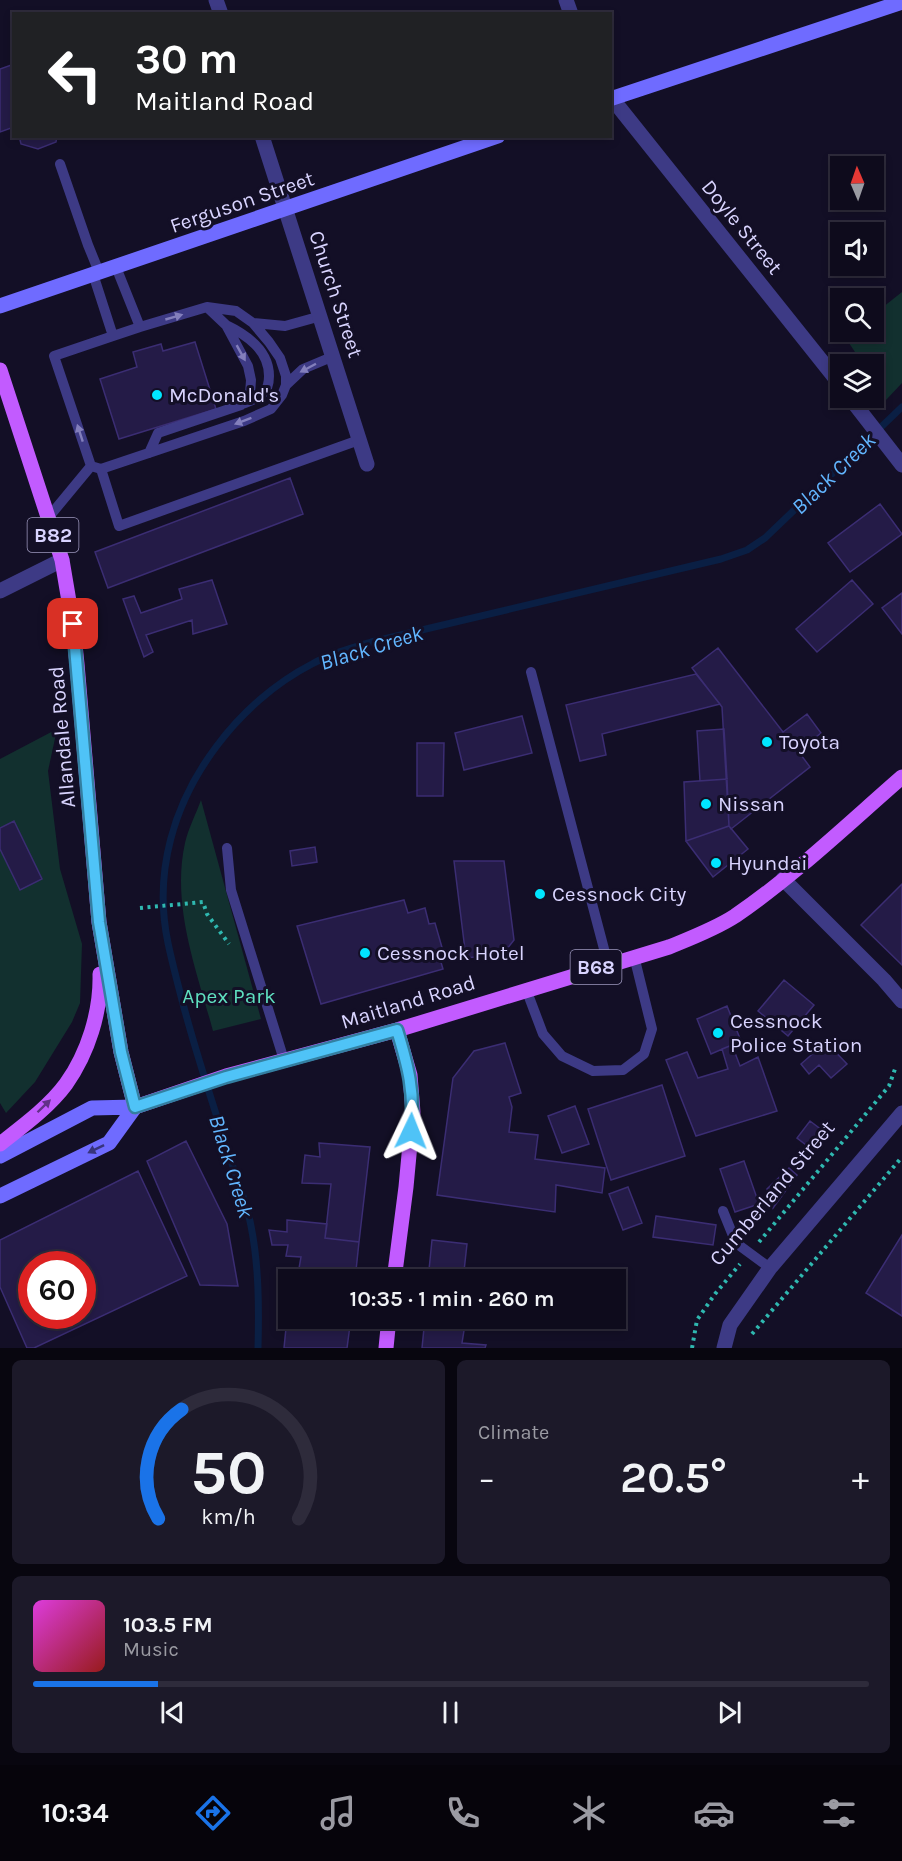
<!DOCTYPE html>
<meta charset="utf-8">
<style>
body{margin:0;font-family:Karla,sans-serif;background:#1c1929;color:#f1f3f6;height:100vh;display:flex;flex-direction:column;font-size:22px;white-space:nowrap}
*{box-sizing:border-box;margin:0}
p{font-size:20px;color:#9b9ba3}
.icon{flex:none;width:33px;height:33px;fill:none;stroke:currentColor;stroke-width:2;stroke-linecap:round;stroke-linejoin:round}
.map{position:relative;height:1348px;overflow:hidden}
.drawer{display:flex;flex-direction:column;gap:12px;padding:12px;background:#08060f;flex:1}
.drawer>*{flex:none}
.guide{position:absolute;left:12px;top:12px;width:600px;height:126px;border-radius:0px;box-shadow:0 3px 9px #0003,0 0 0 2px #2e2b3b;background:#202124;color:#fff;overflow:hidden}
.needle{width:39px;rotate:358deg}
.controls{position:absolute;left:830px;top:156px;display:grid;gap:12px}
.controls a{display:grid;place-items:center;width:54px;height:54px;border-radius:0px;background:#0e0b1c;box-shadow:0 3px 9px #0003,0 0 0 2px #2e2b3b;font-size:30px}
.speed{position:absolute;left:18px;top:1251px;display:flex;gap:12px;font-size:30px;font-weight:700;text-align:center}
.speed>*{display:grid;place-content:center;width:78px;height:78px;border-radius:50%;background:#0e0b1c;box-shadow:0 3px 9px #0003,0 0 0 2px #2e2b3b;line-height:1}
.speed .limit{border:9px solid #d22;background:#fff;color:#111}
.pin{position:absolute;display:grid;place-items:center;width:51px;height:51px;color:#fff;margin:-26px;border-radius:12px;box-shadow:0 3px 9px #0006}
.me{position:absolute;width:66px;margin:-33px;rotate:2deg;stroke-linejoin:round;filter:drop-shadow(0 0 4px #0008)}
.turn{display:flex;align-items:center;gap:21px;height:126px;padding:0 24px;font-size:27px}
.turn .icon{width:78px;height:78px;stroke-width:2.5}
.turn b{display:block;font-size:42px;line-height:51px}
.big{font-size:45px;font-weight:600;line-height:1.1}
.drawer .card{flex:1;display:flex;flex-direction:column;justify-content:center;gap:9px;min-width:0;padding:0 21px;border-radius:9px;background:#1c1929}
.drawer .dial{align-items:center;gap:0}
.dial svg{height:156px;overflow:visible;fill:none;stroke:#2e2b3b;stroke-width:7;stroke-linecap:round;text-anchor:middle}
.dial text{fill:#f1f3f6;stroke:none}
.song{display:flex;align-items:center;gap:18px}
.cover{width:72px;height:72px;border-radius:9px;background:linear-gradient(135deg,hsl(300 70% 55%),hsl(0 70% 35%))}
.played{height:6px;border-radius:3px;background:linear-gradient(90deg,#1a73e8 15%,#2e2b3b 15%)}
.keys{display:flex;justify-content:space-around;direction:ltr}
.heat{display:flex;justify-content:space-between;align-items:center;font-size:33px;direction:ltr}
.drawer .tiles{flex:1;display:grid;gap:12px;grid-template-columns:1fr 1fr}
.card:last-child{grid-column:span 2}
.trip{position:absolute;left:278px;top:1269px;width:348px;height:60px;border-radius:0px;background:#0e0b1c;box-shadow:0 3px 9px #0003,0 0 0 2px #2e2b3b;font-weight:600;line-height:60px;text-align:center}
.dock{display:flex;height:96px;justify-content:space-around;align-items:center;background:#06040b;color:#9b9ba3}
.dock .icon{width:42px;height:42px}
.dock .selected{color:#1a73e8}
.dock b{font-size:27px;color:#f1f3f6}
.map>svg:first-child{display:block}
.green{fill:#12302f}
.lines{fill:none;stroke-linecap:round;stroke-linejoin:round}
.stream{stroke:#0a1f44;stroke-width:7}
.building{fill:#241b47;stroke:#3b2d73;stroke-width:1.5;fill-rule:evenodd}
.path{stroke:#2fb8b0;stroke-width:4;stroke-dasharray:3 4.5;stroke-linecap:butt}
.lane{stroke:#3d3a85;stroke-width:10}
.street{stroke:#3d3a85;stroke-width:15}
.secondary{stroke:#6f6bff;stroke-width:15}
.primary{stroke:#c25bff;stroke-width:15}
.oneway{fill:#837fbc}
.oneway2{fill:#623188}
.oneway3{fill:#38347d}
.route-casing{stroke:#337fa1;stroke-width:15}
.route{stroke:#4fc3f7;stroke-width:10}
.poi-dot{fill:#00e5ff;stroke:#130f26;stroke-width:2}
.labels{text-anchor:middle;stroke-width:6;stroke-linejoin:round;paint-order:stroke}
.shield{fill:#130f26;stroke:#9e99be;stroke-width:1.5}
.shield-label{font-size:20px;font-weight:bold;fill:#d9d4ff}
.street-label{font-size:21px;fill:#d9d4ff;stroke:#130f26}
.poi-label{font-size:21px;fill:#d9d4ff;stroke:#130f26;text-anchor:start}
.park-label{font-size:21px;fill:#5fe0c0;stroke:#130f26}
.water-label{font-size:22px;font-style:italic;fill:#62b6ff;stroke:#130f26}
</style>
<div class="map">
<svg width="902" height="1348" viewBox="0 0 902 1348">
<rect width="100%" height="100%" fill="#130f26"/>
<path class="green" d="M902,292V383L886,400L873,380V364H863L845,337L852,332H873V315Z
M57,729L48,771L60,869L82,944L80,1003L72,1022L35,1082L6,1113L0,1103V759Z
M201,800L261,1019L213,1031C197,971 171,906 185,843C188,829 196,814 201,800Z"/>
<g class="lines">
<path class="stream" d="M258,1348C259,1308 259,1266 251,1226C247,1204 238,1182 231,1161C214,1107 196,1054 182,1000C177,981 172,962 168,943C153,872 174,803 216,747C241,713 275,683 312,664C330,654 351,648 371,642L721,559L747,550L765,538L902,407"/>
</g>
<path class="building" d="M14,64V127L0,132V69Z
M19,136H57L56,142L38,149L21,144Z
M195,342L216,409L119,439L100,379L137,367L133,352L161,344L163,351Z
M290,478L303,514L108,588L95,552Z
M880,504L902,534L850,572L828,543Z
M212,580L227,624L193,634L192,620L146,635L153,652L144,657L123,599L134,596L141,613L182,599L179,589Z
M852,580L873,604L817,652L796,629Z
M902,593V634L882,608Z
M718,648L783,732L807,714L821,733L798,751L810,767L731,829L729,826L722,707L692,668Z
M696,674L720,704L602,734L606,755L580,761L566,705Z
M522,716L532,753L464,770L455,733Z
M724,729L727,779L700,781L697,731Z
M417,743H444L443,796H417Z
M727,779L729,826L686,841L684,782Z
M14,821L42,879L20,890L0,849V828Z
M729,826L748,849L713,877L686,841Z
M315,847L317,862L292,866L290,851Z
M454,861H504L514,940L503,954L466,958Z
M902,884V965L861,925Z
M404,900L408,913L425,908L429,924L435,923L443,951L438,952L443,969L321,1004L297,926Z
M784,980L814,1005L788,1036L758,1011Z
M727,1006L741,1041L711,1054L697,1019Z
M826,1042L847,1064L831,1078L819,1065L809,1074L801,1064Z
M505,1043L521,1093L509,1097L512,1107L509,1132L538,1135L535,1159L605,1168L602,1193L556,1185L555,1212L437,1195L453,1078L474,1051Z
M732,1045L740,1066L758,1057L777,1111L696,1136L666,1060L687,1052L698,1078L728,1069L722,1049Z
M662,1085L685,1156L611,1180L588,1109Z
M575,1106L589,1144L562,1153L548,1116Z
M810,1121L823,1131L810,1148L797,1138Z
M186,1141L227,1224L238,1286L200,1285L147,1161Z
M319,1143L370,1147L359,1242L325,1238L331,1184L302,1183L305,1155L320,1157Z
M744,1161L759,1204L735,1212L720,1169Z
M789,1168L797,1175L773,1208L767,1189Z
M138,1171L187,1276L34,1348H27L0,1287V1240ZM32,1264H82V1316H32Z
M628,1187L642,1223L623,1230L609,1194Z
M656,1216L716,1225L713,1245L653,1237Z
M287,1220L327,1224L325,1238L359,1242L355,1280H297L301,1257L286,1256L288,1245H272L269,1230L287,1232Z
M902,1235V1316L866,1293Z
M432,1240L467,1244L463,1280H428Z
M287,1318H351L347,1348H284Z
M425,1318H466L462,1343L486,1345L485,1348H422Z"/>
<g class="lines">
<path class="path" d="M140,908L203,902L207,914L229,944
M759,1242L889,1086L895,1069
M752,1334L902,1157
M692,1348L697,1320L715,1294L740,1264"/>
<path class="lane" d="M60,164L88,245L99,272
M93,274L113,336L54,356L91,466L101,469L244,421L271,409L282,395L286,385V376L280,358L269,342L253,323L236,311L207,307L140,327L116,267
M253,323L285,326L321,316
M226,325C247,335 269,350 269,376C269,382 268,389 263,393C258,399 249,401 242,404
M113,336L140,327
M286,385L303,369L334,356
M149,453L158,433L241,405L250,394L251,380L248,366L226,325L207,307
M101,469L119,526L359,440
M48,518L91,466
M531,672L608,964
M227,848L231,890L284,1060
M526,989L543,1034L562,1056L593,1071L623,1070L644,1054L652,1029L634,956
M723,1211L736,1243L770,1268"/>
<path class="street" d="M216,0L221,14
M566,0L571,14
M610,96L840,384
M262,136L367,464
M850,398L902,465
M0,591L62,560
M783,879L884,980L902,1001
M724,1348L730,1325L770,1268L902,1113"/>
<path class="secondary" d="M610,99L902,2
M0,306L498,136
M0,1156L92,1108L135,1107
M0,1196L109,1143L135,1107"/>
<path class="primary" d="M0,370L62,560L73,625L77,664L99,922L121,1052L135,1107L226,1076L397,1030L669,947C691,938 715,929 735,916C795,875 848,824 902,777
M0,1144C23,1126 49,1107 66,1084C88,1053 101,1012 100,974
M394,1280L406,1187L413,1112L410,1075L397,1030
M386,1348L389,1318"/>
</g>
<defs><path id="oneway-solid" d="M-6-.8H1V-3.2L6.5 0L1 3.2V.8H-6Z" transform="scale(1.5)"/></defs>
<g class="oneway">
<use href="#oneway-solid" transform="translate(174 317) rotate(-16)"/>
<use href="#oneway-solid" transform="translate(241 353) rotate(61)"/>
<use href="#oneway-solid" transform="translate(308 368) rotate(152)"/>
<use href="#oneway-solid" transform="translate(243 421) rotate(159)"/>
<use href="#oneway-solid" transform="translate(80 433) rotate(-108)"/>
</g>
<use class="oneway2" href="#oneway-solid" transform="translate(44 1106) rotate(-44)"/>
<use class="oneway3" href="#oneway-solid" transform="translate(96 1149) rotate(154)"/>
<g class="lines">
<g class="route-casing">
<path id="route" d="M73,624L99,922L121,1052L135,1107L226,1077L397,1030C408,1066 415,1092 411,1131"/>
</g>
<use href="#route" class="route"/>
</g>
<g class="poi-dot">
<circle cx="157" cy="395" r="6"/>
<circle cx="767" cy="742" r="6"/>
<circle cx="706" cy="804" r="6"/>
<circle cx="716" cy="863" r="6"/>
<circle cx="540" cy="894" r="6"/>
<circle cx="365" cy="953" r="6"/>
<circle cx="718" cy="1033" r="6"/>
</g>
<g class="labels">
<g class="shield">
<rect x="27.5" y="518" width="51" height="34" rx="4.5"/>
<rect x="570.5" y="950" width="51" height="34" rx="4.5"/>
</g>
<g class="shield-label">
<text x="53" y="542">B82</text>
<text x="596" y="974">B68</text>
</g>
<g class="street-label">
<text transform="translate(242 202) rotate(-19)" y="7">Ferguson Street</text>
<text transform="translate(742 227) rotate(51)" y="7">Doyle Street</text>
<text transform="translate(336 294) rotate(72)" y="7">Church Street</text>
<text transform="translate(62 737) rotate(-95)" y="7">Allandale Road</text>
<text transform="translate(408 1002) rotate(-17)" y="7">Maitland Road</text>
<text transform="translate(772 1193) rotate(-50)" y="7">Cumberland Street</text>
</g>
<g class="poi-label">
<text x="169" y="402">McDonald's</text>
<text x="779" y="749">Toyota</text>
<text x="718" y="811">Nissan</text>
<text x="728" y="870">Hyundai</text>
<text x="552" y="901">Cessnock City</text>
<text x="377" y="960">Cessnock Hotel</text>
<text x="730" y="1028">Cessnock<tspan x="730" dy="24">Police Station</tspan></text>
</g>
<g class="park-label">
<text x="229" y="1003">Apex Park</text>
</g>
<g class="water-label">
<text transform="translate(833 473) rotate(-44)" y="8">Black Creek</text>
<text transform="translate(371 647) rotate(-17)" y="8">Black Creek</text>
<text transform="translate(232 1166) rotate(73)" y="8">Black Creek</text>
</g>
</g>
</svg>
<div class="controls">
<a><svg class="needle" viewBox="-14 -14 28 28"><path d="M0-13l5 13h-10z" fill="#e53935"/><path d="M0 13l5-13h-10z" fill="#9b9ba3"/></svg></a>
<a><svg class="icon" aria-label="sound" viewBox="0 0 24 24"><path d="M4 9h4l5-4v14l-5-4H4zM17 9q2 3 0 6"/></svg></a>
<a><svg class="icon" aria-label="search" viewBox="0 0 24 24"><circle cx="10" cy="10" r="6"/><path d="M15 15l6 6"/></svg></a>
<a><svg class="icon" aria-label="layers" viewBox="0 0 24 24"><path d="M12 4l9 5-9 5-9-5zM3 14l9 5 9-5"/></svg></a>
</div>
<div class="speed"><div class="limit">60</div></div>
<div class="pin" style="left:73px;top:624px;background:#d93025"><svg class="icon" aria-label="arrive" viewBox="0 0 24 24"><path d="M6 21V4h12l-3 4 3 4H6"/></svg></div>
<svg class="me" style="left:411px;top:1131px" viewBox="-20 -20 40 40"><path d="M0-17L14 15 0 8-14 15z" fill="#4fc3f7" stroke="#fff" stroke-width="4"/></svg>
<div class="trip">10:35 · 1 min · 260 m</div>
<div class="guide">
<div class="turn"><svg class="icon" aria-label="left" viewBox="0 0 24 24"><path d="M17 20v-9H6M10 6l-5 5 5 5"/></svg><div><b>30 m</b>Maitland Road</div></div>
</div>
</div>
<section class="drawer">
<div class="tiles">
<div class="card dial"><svg viewBox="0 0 100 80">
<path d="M14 69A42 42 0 1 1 86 69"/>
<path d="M14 69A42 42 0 0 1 26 13" stroke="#1a73e8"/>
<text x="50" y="56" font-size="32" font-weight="700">50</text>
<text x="50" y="72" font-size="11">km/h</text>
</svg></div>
<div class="card"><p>Climate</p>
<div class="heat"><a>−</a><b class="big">20.5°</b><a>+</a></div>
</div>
<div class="card">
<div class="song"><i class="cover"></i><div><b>103.5 FM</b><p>Music</p></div></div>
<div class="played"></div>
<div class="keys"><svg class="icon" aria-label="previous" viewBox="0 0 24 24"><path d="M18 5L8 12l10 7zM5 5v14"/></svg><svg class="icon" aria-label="pause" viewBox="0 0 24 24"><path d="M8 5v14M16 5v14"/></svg><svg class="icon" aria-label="next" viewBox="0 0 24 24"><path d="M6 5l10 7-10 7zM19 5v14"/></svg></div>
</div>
</div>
</section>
<nav class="dock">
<b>10:34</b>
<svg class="icon selected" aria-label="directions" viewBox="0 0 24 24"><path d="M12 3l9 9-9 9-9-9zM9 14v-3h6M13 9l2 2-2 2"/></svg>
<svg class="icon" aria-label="music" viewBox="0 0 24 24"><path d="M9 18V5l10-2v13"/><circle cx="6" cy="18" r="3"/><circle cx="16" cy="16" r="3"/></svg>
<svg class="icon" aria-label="phone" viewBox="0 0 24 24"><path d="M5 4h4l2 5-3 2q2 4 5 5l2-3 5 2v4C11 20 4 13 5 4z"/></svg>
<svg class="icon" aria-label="climate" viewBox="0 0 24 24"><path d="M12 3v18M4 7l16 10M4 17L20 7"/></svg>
<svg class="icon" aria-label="car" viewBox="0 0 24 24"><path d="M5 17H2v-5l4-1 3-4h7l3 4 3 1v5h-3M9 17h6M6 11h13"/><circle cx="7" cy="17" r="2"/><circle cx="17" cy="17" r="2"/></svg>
<svg class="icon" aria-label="filters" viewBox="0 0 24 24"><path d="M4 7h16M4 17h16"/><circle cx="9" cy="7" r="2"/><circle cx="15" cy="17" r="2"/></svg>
</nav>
